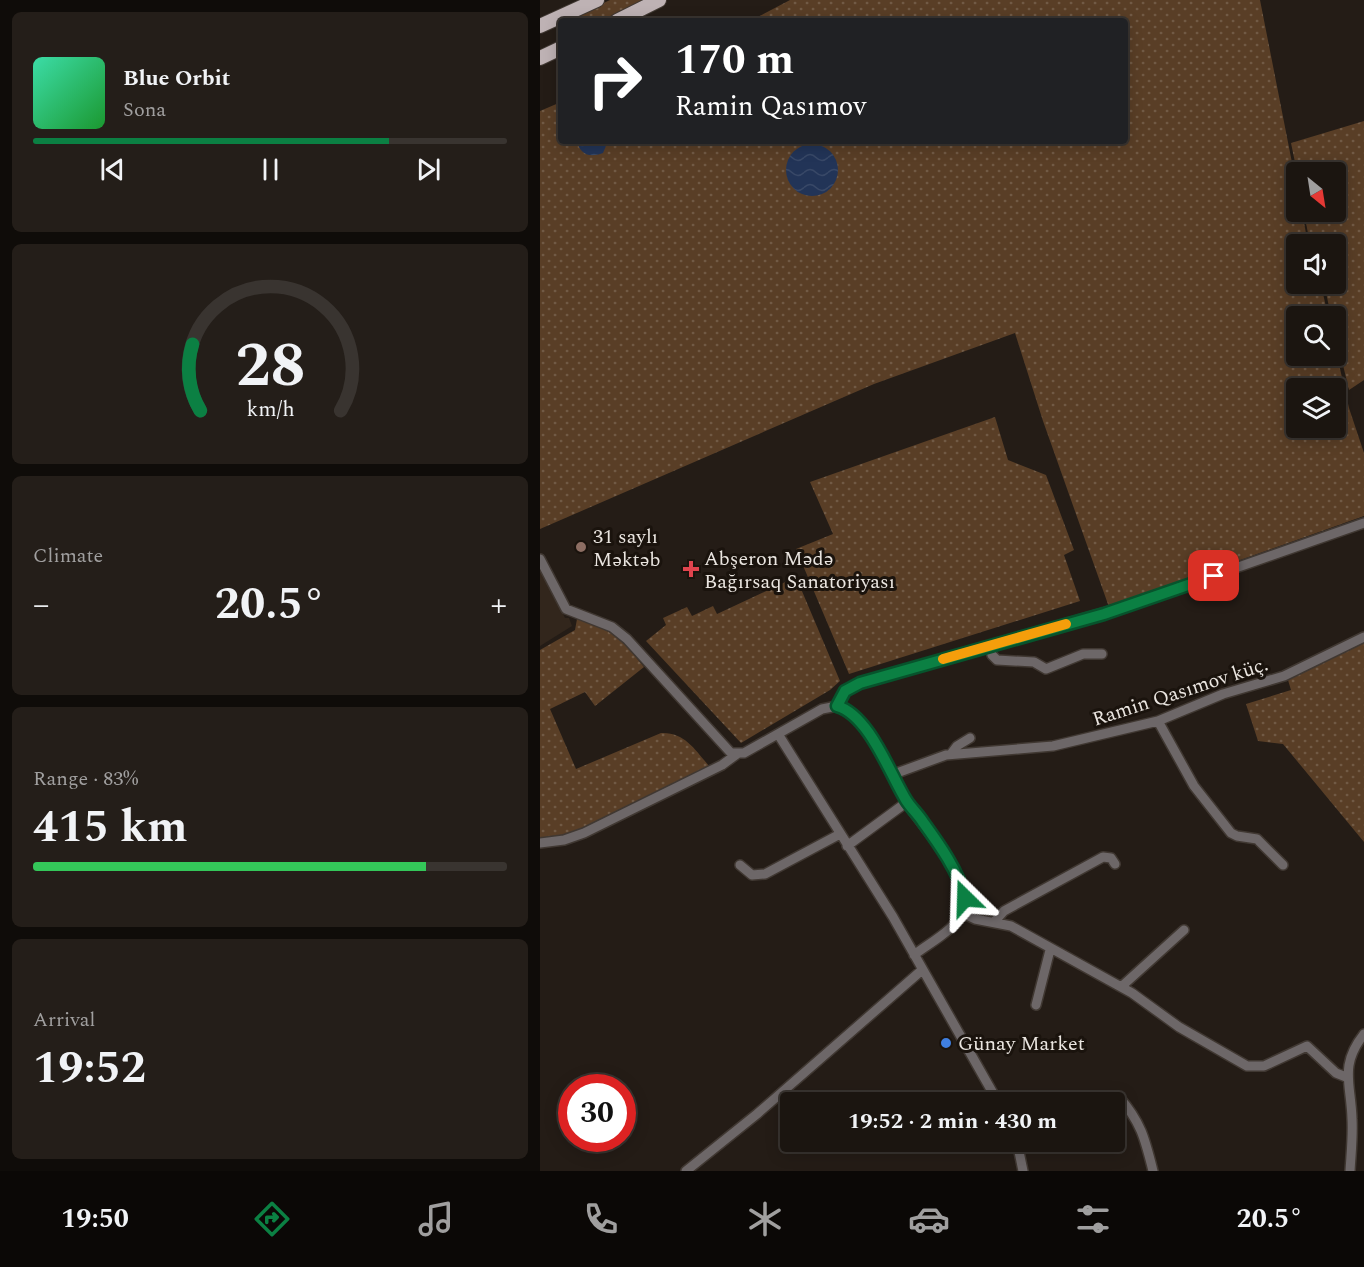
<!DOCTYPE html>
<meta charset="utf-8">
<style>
body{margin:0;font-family:Spectral,serif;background:#241e19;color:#f1f3f6;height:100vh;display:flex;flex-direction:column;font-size:22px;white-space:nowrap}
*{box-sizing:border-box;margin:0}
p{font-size:20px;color:#a09f9f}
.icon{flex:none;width:33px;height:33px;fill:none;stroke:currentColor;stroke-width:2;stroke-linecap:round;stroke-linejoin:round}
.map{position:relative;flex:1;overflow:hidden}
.drawer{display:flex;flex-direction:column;gap:12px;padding:12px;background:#0f0c09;width:540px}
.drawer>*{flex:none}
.top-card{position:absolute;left:18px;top:18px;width:570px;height:126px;border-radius:6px;box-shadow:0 3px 15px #0003,0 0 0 2px #393430;background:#202124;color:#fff;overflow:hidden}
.needle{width:39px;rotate:150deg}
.controls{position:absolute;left:746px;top:162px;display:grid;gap:12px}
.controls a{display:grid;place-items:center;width:60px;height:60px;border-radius:6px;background:#1b1510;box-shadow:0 3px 15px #0003,0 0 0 2px #393430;font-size:30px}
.speed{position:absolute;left:18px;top:1074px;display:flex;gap:12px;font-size:30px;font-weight:700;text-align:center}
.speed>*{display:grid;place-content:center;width:78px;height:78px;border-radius:50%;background:#1b1510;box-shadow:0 3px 15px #0003,0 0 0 2px #393430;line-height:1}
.speed .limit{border:9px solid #d22;background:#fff;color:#111}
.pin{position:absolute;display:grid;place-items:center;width:51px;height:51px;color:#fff;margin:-26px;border-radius:12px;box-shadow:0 3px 9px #0006}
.me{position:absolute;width:66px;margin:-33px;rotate:338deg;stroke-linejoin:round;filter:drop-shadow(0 0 4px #0008)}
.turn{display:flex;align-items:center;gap:21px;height:126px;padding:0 18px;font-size:27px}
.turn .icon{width:78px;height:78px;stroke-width:2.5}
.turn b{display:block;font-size:42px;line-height:51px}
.big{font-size:45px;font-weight:700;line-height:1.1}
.drawer .tile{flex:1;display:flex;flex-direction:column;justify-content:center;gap:9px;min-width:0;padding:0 21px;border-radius:9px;background:#241e19}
.drawer .dial{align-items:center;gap:0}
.dial svg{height:156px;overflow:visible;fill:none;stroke:#393430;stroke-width:7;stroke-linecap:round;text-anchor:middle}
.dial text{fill:#f1f3f6;stroke:none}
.song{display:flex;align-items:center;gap:18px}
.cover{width:72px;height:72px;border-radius:9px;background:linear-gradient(135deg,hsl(160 70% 55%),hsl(130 70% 35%))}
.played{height:6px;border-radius:3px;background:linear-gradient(90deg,#0b8043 75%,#393430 75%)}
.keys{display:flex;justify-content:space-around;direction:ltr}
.heat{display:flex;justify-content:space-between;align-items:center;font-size:33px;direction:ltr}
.charge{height:9px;border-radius:4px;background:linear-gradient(90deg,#34c759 83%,#393430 0)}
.trip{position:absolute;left:240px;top:1092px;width:345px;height:60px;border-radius:6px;background:#1b1510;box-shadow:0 3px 15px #0003,0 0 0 2px #393430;font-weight:700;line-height:60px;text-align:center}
.dock{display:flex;height:96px;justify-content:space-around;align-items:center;background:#0b0806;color:#a09f9f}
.dock .icon{width:42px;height:42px}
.dock .on{color:#0b8043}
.dock b{font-size:27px;color:#f1f3f6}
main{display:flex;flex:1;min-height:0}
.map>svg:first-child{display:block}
.built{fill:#32261c}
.park{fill:url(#park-dots);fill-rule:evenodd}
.water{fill:url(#water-waves)}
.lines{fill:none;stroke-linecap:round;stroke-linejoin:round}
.minor-casing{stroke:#403832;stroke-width:12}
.primary-casing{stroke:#403832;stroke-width:16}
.minor{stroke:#6d6768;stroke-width:9}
.primary{stroke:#beb2b4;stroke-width:14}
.route-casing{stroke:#07532c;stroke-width:15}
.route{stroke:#0b8043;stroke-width:10}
.slow{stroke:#f59e0b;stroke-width:10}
.education-dot{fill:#8d6e63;stroke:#1a130d;stroke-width:2}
.health-dot{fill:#e0444e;stroke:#1a130d;stroke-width:2}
.shop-dot{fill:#3f7fe0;stroke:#1a130d;stroke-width:2}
.labels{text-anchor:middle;stroke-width:6;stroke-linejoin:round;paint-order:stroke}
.poi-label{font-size:20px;fill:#eae5e0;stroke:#1a130d;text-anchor:start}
.street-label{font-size:20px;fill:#eae5e0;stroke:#1a130d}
</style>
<main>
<section class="drawer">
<div class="tile">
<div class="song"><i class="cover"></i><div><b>Blue Orbit</b><p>Sona</p></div></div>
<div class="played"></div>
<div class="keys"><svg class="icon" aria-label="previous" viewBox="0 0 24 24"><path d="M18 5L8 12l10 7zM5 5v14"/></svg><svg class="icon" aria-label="pause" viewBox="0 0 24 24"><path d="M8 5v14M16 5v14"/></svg><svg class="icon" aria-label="next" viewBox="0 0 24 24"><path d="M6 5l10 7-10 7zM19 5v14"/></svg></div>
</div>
<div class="tile dial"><svg viewBox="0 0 100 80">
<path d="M14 69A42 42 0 1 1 86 69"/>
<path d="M14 69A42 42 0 0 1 10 35" stroke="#0b8043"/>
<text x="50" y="56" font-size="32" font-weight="700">28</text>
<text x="50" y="72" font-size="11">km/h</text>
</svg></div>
<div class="tile"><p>Climate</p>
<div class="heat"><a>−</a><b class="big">20.5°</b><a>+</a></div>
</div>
<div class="tile"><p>Range · 83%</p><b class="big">415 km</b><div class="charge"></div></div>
<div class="tile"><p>Arrival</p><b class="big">19:52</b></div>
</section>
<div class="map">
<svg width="824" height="1171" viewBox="0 0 824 1171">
<defs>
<pattern id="park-dots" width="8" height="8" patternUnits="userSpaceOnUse" patternTransform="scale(1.5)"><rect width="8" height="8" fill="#593e26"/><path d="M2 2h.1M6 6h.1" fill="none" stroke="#715a45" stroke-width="1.8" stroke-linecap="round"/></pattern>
<pattern id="water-waves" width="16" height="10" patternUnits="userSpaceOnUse" patternTransform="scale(1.5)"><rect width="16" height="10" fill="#223457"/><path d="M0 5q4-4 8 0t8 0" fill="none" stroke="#384867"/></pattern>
</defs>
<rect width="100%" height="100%" fill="#241c16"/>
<path class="built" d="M0,568L25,618H29L32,626L0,646Z"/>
<path class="park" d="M70,0H104L60,21H25Z
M250,0H720L756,183V212H762L768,244H756V284H777L782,289L788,316H756V356H795V347L809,408L824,453V516L569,607L503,421L475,333L334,384L0,529V111L21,102V141H585V21H210ZM756,388H795V428H756Z
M824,121V380L809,390L795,332V316H791L785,288L780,284H795V244H770L764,212H795V172H757L751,143Z
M455,417L468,460L506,475L534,550L524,555L540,601L309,674L256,549L293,534L270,482Z
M256,577L300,681L290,690L201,743L106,641L126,625L123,618L147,607L152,616L173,606L177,614Z
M37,619C75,632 78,635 104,667L55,706L45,692L10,709L36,769L121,733C145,732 155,750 170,767L29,835L0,839V650L35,630Z
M824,643V842L743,744L718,741L706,704L751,690L748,680Z"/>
<path class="water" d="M37,141H68L63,153C50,158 40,155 37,141Z
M246 170a26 26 0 1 1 52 0a26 26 0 1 1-52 0Z"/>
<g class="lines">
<g class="minor-casing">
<path id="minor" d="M0,559L26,609L72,627L87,639L191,753H204L282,709L297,706C329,715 351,774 366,801C382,827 431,876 424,908C419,928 389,943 374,955
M450,646L452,655L457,660L494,662L506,669L543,654H562
M297,706L305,691L320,683L584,607L824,523
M618,721L654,786L691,833L697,836L717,839L743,865
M238,734L353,917L458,1102
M411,754L417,746L430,738
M354,774L406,755L513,746L618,721L683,694L744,676L824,637
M0,843L24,840L44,833L182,765L197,754
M307,846L367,802
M200,865L212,875L225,874L300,834
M422,913L435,919L471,926L592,993L639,1027L707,1066H724L767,1046L796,1073L806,1077
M455,921L464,911L563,857L571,858L575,864
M581,987L644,930
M496,1005L510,950
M559,1101L579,1097C601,1122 605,1139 613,1171
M477,1142L483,1171
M146,1171L217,1114L382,970
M810,1171C811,1154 813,1136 812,1119C811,1083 799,1066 824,1034"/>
</g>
<g class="primary-casing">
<path id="primary" d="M77,21L119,0
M0,26L57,0
M0,58L21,48"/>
</g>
<use href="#minor" class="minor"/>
<use href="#primary" class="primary"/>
</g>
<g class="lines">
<g class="route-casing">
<path id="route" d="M425,898C419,872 399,844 383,822C378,814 371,808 366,800C350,774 329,715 297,706L305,691L320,683L564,614L674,576"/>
</g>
<use href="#route" class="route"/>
<path class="slow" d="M403,659L526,624"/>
</g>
<circle class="education-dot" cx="41" cy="547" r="6"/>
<path class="health-dot" d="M148 560h6v6h6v6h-6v6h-6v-6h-6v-6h6z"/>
<circle class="shop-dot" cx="406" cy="1043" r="6"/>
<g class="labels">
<g class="poi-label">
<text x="53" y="543">31 saylı<tspan x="53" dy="23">Məktəb</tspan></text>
<text x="164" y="565">Abşeron Mədə<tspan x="164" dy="23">Bağırsaq Sanatoriyası</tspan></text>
<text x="418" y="1050">Günay Market</text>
</g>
<g class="street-label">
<text transform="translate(640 691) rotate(-18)" y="7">Ramin Qasımov küç.</text>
</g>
</g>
</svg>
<div class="controls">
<a><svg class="needle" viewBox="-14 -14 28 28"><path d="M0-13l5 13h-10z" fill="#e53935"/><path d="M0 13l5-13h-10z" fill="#a09f9f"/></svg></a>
<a><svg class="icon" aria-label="sound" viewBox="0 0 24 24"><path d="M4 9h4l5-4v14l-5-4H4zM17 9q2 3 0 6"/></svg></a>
<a><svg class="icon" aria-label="search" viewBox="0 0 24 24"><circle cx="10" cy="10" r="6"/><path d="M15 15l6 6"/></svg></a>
<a><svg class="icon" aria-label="layers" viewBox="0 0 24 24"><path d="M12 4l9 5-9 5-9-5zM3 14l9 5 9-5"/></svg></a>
</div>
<div class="speed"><div class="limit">30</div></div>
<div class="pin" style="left:674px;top:576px;background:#d93025"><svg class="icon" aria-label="arrive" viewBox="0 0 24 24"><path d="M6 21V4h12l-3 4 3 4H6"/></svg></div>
<svg class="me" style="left:425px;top:898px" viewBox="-20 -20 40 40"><path d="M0-17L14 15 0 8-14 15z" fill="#0b8043" stroke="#fff" stroke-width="4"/></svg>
<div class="trip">19:52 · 2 min · 430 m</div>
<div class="top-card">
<div class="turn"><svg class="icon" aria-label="right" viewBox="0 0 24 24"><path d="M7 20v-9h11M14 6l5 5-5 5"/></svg><div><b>170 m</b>Ramin Qasımov</div></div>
</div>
</div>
</main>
<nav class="dock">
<b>19:50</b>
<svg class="icon on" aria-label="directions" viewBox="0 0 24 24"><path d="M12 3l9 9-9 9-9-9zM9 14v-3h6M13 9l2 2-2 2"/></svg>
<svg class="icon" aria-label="music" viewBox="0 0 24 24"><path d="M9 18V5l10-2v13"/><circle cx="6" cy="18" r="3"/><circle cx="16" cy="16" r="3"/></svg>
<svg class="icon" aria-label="phone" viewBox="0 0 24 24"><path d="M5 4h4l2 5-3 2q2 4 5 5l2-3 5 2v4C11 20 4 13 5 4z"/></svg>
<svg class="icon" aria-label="climate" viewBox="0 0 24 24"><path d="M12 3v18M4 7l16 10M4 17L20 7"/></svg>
<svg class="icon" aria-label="car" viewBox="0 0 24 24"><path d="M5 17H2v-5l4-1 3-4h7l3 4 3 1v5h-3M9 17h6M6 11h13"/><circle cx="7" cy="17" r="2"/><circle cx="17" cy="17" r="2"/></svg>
<svg class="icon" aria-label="filters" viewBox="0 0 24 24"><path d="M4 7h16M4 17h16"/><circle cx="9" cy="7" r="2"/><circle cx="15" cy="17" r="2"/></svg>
<b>20.5°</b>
</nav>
